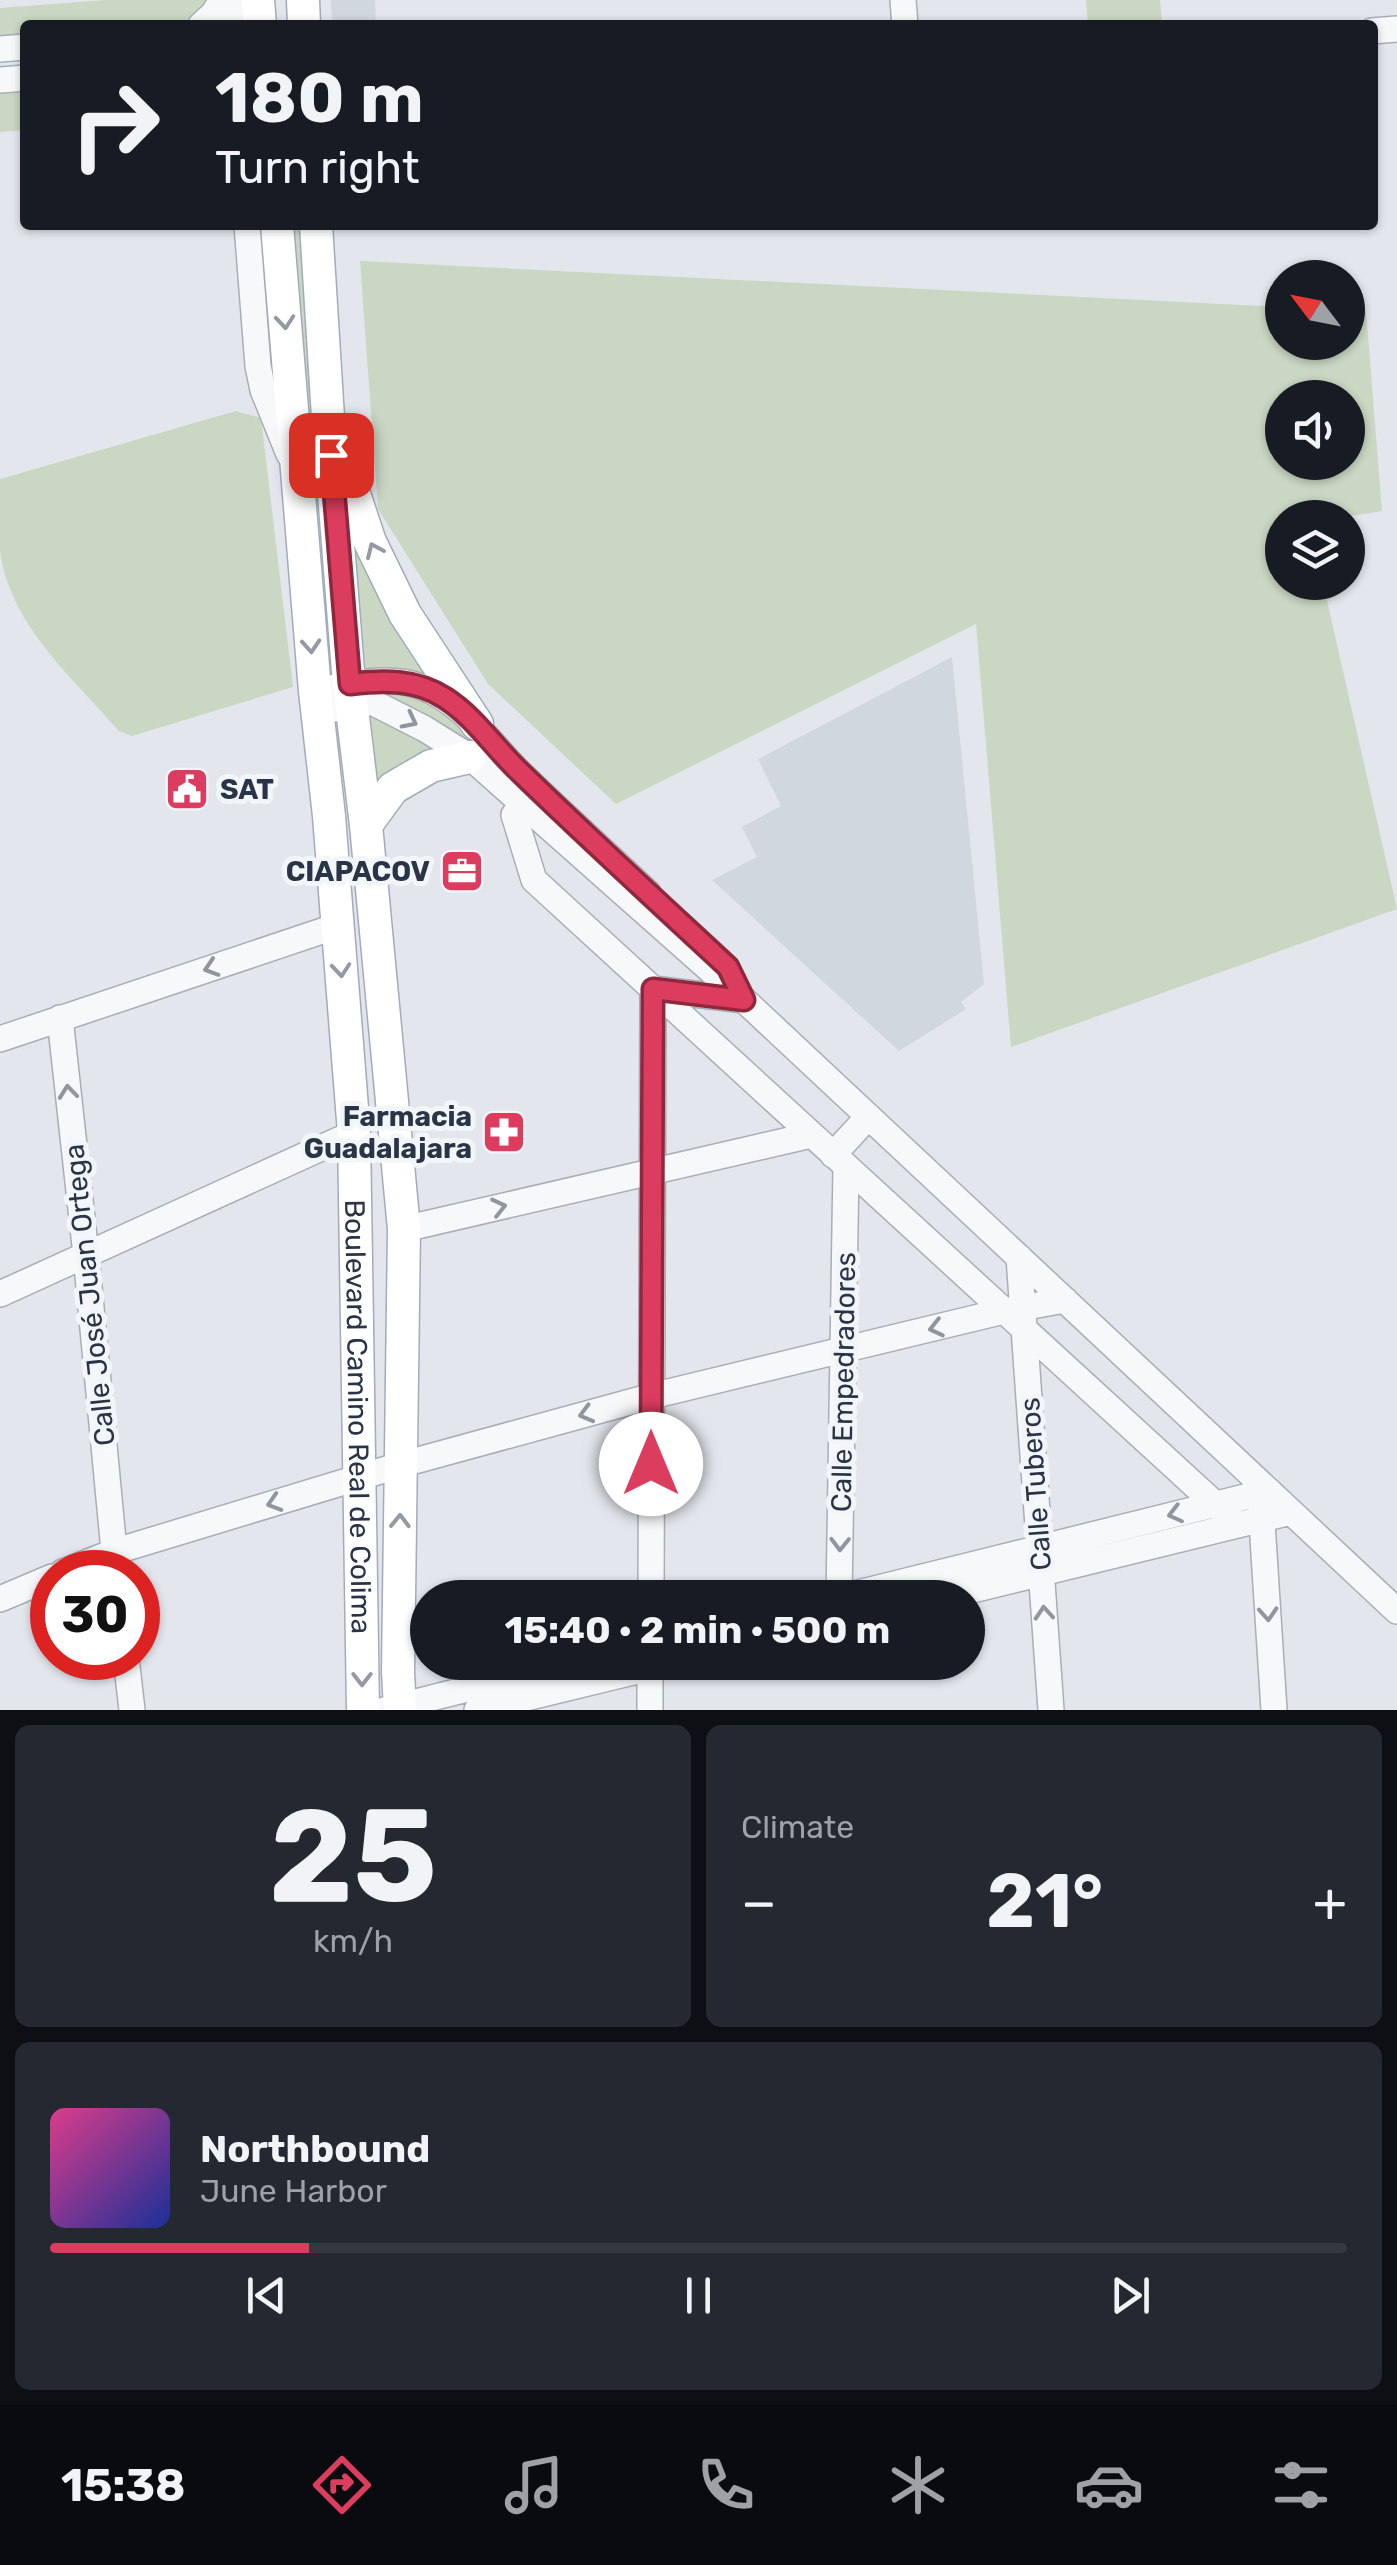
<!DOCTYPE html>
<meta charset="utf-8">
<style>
body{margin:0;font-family:Rubik,sans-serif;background:#242831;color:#f1f3f6;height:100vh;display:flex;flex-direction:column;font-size:38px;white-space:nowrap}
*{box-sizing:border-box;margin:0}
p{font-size:32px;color:#9ea1a6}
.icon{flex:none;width:55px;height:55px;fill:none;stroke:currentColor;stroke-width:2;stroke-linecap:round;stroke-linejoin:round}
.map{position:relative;height:1710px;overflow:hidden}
.side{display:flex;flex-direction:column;gap:15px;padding:15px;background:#0d0f14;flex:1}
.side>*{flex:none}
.guide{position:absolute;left:20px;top:20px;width:1358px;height:210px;border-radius:10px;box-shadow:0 2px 8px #0004;background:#171b24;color:#f1f3f6;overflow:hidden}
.needle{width:65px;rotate:302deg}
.buttons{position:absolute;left:1265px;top:260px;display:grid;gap:20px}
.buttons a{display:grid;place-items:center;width:100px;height:100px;border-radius:50%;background:#171b24;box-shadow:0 2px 8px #0004;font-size:50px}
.speed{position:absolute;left:30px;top:1550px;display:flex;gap:20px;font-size:50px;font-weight:700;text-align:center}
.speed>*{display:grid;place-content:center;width:130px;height:130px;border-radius:50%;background:#171b24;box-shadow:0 2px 8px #0004;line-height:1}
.speed .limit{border:15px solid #d22;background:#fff;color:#111}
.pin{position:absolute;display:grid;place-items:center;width:85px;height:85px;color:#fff;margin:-42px;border-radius:20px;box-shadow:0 5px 15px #0006}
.me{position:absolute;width:110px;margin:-55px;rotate:0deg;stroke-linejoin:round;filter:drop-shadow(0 0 8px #0008)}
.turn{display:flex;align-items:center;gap:35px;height:210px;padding:0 30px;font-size:45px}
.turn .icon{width:130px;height:130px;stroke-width:2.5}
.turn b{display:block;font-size:70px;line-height:85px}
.big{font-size:75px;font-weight:700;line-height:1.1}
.side .tile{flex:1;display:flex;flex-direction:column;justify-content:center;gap:15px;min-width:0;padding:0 35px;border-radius:15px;background:#242831}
.side .dial{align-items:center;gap:0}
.dial b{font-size:130px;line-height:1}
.song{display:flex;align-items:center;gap:30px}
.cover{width:120px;height:120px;border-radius:15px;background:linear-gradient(135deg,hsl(330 70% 55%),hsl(230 70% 35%))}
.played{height:10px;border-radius:5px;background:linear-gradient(90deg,#dc3d5e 20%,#363941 20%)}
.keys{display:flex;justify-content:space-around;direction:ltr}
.heat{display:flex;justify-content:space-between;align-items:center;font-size:55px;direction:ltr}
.side .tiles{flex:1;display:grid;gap:15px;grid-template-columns:1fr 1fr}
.tile:last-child{grid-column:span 2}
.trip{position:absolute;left:410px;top:1580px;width:575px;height:100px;border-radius:50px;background:#171b24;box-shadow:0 2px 8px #0004;font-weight:700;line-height:100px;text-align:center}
.dock{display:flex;height:160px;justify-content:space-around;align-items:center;background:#090b0e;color:#9ea1a6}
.dock .icon{width:70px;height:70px}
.dock .active{color:#dc3d5e}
.dock b{font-size:45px;color:#f1f3f6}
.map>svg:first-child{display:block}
.built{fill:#d1d7df}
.green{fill:#cad7c3;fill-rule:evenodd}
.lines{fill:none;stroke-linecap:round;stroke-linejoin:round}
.minor-casing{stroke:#a7aeb8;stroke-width:28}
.major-casing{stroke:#a1acba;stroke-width:35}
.minor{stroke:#f7f8fa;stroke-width:25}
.major{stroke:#fff;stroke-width:32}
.oneway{stroke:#949aa3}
.oneway2{stroke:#9096a0}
.route-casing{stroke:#8f283d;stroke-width:25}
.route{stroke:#dc3d5e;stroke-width:18}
.labels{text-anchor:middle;stroke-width:10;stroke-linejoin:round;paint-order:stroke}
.poi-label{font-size:28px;font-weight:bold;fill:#293547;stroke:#f3f6f9;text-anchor:end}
.street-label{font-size:28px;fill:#293547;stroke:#f3f6f9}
</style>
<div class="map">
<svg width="1397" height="1710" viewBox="0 0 1397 1710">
<rect width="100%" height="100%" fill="#e3e7ed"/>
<path class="built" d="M331,0H375L376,25H332Z
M952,657L984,984L961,1002L966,1009L899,1051L712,880L757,857L742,827L781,806L758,759Z"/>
<path class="green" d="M106,0H211L205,10L177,25H25V38L0,40V8Z
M1086,0H1160L1162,22L1088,25Z
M25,90V130L0,132V92Z
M287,225H306L338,652L289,241Z
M360,261L1282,307V342H1348V310L1366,311L1382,511L1345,517L1282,518V582L1323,583L1397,909L1011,1047L976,624L616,804L488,684L378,509ZM1282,398H1348V462H1282Z
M236,411L261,418L293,687L132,736L119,731C72,677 9,624 0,550C0,527 0,502 0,479Z
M347,489L443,690L364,675Z
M394,689L442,706L532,793L377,690Z
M366,708L452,754L374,799Z"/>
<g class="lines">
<g class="minor-casing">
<path id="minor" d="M232,0L233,25
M903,0L905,25
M201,25L213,14L222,0
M1372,31L1397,29
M0,49L25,47
M0,80L25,78
M247,225L258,366L263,390L289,454
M331,688C359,682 394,676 422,687C464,703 488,741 519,772C561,813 605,852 648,893
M337,709L372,702L425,729L470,757L744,1000L1397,1611
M524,804L514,815L534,880L1238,1525
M60,1018L86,1255L116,1572
M0,1039L337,926
M833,1155L868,1117
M404,1229L811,1135
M1019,1257L1051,1710
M0,1294L354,1133
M1261,1507L1274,1710
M63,1572L113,1552L400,1465L652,1396L1004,1311L1065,1300
M651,1598L653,989L744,1000
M838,1598L1269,1491
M839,1598L846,1166
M940,1598L1291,1512
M0,1599L52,1577
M126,1658L132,1710
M384,1710L574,1662
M477,1710L674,1662
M650,1710V1662"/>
</g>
<g class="major-casing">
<g id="major">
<path d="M258,0L260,25"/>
<path d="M303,0L304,25"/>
<path id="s1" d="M277,225L315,691L329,816L354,1133L363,1710"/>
<path d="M316,225L328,417L349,684L366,825L404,1229L398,1672L400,1710"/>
<path d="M345,467L370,542L405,614L477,724"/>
<path d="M366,825L393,788L431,766L470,757"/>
</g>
</g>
<use href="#minor" class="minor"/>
<use href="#major" class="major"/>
</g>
<defs><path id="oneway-chevron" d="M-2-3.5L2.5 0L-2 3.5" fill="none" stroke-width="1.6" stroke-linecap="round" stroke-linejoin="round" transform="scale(2.5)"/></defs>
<g class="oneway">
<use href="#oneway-chevron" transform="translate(285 322) rotate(85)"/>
<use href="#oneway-chevron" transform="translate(374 550) rotate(-114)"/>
<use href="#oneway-chevron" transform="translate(311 646) rotate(86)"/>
<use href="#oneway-chevron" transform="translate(341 970) rotate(85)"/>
<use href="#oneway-chevron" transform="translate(400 1521) rotate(-89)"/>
<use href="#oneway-chevron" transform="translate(362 1679) rotate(90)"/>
</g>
<g class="oneway2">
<use href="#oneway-chevron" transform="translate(410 721) rotate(27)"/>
<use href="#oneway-chevron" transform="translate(211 968) rotate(162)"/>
<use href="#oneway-chevron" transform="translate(68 1092) rotate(-96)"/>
<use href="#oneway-chevron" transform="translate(499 1207) rotate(-13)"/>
<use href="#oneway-chevron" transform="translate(936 1328) rotate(167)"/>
<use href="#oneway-chevron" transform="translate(586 1414) rotate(165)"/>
<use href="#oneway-chevron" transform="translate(274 1503) rotate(163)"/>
<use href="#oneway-chevron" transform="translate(1175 1514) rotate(166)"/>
<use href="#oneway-chevron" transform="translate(840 1544) rotate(91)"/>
<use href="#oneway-chevron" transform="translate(1044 1613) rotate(-94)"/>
<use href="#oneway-chevron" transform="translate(1268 1614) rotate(86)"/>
</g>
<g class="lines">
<g class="route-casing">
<path id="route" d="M331,455L350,684C383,680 416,679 445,698C476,718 495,749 521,773C589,839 659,903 728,967L744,1000L653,989L651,1464"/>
</g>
<use href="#route" class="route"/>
</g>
<defs>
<g id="civic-square" transform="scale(2.25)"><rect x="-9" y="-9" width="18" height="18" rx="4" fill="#dc3d5e" stroke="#f3f6f9"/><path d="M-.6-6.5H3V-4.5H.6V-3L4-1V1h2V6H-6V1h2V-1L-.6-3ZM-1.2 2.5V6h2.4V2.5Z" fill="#fff"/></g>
<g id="office-square" transform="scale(2.25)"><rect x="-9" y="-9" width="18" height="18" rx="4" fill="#dc3d5e" stroke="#f3f6f9"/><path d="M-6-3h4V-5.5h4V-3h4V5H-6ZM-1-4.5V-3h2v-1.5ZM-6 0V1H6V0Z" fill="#fff"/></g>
<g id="pharmacy-square" transform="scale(2.25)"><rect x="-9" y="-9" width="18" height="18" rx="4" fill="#dc3d5e" stroke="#f3f6f9"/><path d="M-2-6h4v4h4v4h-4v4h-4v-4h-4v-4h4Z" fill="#fff"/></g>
</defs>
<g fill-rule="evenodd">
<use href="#civic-square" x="187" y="789"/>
<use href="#office-square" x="462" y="871"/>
<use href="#pharmacy-square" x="504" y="1132"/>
</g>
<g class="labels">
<g class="poi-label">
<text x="220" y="799" text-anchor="start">SAT</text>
<text x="430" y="881">CIAPACOV</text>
<text x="472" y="1126">Farmacia<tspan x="472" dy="32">Guadalajara</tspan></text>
</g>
<g class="street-label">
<text transform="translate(89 1295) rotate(-96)" y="10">Calle José Juan Ortega</text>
<text transform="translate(843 1382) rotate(-89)" y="10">Calle Empedradores</text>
<text dy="10" stroke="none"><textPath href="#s1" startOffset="1195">Boulevard Camino Real de Colima</textPath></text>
<text transform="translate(1035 1484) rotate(-94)" y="10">Calle Tuberos</text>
</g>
</g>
</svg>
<div class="buttons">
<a><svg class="needle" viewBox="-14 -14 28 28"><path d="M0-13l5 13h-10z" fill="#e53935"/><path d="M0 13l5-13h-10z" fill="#9ea1a6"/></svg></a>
<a><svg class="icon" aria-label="sound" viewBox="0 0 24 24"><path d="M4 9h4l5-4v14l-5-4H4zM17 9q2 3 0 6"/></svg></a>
<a><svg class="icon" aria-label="layers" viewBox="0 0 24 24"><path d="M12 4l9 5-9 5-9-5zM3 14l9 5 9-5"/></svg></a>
</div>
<div class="speed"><div class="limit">30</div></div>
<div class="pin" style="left:331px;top:455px;background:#d93025"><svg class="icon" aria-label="arrive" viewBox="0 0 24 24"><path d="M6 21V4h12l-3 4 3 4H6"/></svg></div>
<svg class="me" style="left:651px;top:1464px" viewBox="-20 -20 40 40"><circle r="19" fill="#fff"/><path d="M0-13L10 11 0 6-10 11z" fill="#dc3d5e"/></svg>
<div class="trip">15:40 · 2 min · 500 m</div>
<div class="guide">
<div class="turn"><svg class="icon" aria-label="right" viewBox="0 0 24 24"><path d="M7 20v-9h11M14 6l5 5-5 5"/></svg><div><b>180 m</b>Turn right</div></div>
</div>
</div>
<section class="side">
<div class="tiles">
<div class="tile dial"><b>25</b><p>km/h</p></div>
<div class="tile"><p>Climate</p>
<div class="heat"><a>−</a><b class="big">21°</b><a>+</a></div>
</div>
<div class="tile">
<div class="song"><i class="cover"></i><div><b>Northbound</b><p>June Harbor</p></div></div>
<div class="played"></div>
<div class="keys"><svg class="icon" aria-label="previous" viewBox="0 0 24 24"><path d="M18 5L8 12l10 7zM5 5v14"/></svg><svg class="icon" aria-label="pause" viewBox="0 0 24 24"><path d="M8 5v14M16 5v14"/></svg><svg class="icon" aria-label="next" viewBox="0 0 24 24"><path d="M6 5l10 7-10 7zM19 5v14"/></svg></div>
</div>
</div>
</section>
<nav class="dock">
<b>15:38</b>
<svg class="icon active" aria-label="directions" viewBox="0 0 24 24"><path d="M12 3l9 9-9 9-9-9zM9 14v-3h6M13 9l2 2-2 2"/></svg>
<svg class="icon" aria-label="music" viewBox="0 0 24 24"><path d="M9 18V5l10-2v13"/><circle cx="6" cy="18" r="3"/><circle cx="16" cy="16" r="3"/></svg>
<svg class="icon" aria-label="phone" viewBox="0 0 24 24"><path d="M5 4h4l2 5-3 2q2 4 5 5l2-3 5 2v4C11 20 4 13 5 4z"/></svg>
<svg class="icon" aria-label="climate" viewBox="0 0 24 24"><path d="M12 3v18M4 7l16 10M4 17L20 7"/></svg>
<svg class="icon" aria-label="car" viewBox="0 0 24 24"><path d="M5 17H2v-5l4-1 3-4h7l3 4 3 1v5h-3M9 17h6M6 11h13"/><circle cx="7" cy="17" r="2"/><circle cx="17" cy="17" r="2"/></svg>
<svg class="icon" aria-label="filters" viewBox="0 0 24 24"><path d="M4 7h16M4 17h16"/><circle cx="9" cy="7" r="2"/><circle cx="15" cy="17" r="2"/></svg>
</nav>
